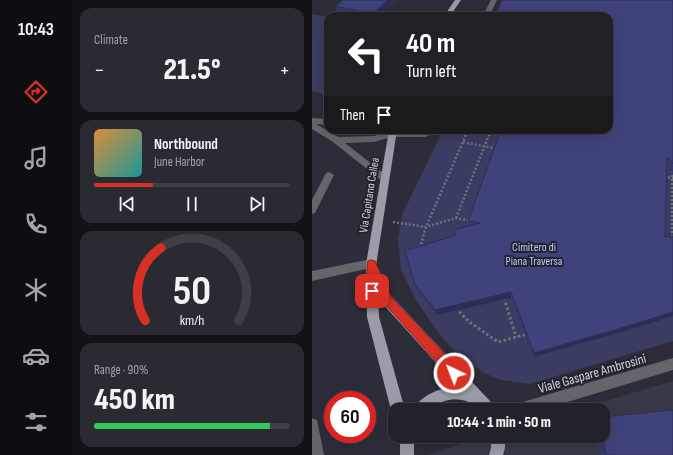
<!DOCTYPE html>
<meta charset="utf-8">
<style>
body{margin:0;font-family:"Sofia Sans Condensed",sans-serif;background:#292a32;color:#f1f3f6;height:100vh;display:flex;flex-direction:column;font-size:15px;white-space:nowrap}
*{box-sizing:border-box;margin:0}
p{font-size:13px;color:#a2a4a8}
.icon{flex:none;width:22px;height:22px;fill:none;stroke:currentColor;stroke-width:2;stroke-linecap:round;stroke-linejoin:round}
.map{position:relative;flex:1;overflow:hidden}
.side{display:flex;flex-direction:column;gap:8px;padding:8px;background:#121317;width:240px}
.side>*{flex:none}
.top-card{position:absolute;left:12px;top:12px;width:289px;height:122px;border-radius:12px;box-shadow:0 4px 16px #0002,0 0 0 1px #3e3f47;background:#202124;color:#fff;overflow:hidden}
.speed{position:absolute;left:12px;top:391px;display:flex;gap:8px;font-size:20px;font-weight:700;text-align:center}
.speed>*{display:grid;place-content:center;width:52px;height:52px;border-radius:50%;background:#21222a;box-shadow:0 4px 16px #0002,0 0 0 1px #3e3f47;line-height:1}
.speed .limit{border:6px solid #d22;background:#fff;color:#111}
.pin{position:absolute;display:grid;place-items:center;width:34px;height:34px;color:#fff;margin:-17px;border-radius:8px;box-shadow:0 2px 6px #0006}
.me{position:absolute;width:44px;margin:-22px;rotate:317deg;stroke-linejoin:round;filter:drop-shadow(0 0 3px #0008)}
.turn{display:flex;align-items:center;gap:14px;height:84px;padding:0 16px;font-size:18px}
.turn .icon{width:52px;height:52px;stroke-width:2.5}
.turn b{display:block;font-size:28px;line-height:34px}
.then{display:flex;align-items:center;height:38px;padding:0 16px;background:#0003;gap:8px;font-size:15px}
.big{font-size:30px;font-weight:800;line-height:1.1}
.side .card{flex:1;display:flex;flex-direction:column;justify-content:center;gap:6px;min-width:0;padding:0 14px;border-radius:12px;background:#292a32}
.side .dial{align-items:center;gap:0}
.dial svg{height:104px;overflow:visible;fill:none;stroke:#3e3f47;stroke-width:7;stroke-linecap:round;text-anchor:middle}
.dial text{fill:#f1f3f6;stroke:none}
.song{display:flex;align-items:center;gap:12px}
.cover{width:48px;height:48px;border-radius:6px;background:linear-gradient(135deg,hsl(30 70% 55%),hsl(180 70% 35%))}
.played{height:4px;border-radius:2px;background:linear-gradient(90deg,#d93025 30%,#3e3f47 30%)}
.keys{display:flex;justify-content:space-around;direction:ltr}
.heat{display:flex;justify-content:space-between;align-items:center;font-size:22px;direction:ltr}
.charge{height:6px;border-radius:3px;background:linear-gradient(90deg,#34c759 90%,#3e3f47 0)}
.trip{position:absolute;left:76px;top:403px;width:222px;height:40px;border-radius:12px;background:#21222a;box-shadow:0 4px 16px #0002,0 0 0 1px #3e3f47;font-weight:800;line-height:40px;text-align:center}
main{display:flex;flex:1;min-height:0}
.tab-bar{display:flex;flex-direction:column;width:72px;justify-content:space-around;align-items:center;background:#0d0e11;color:#a2a4a8}
.tab-bar .icon{width:28px;height:28px}
.tab-bar .active{color:#d93025}
.tab-bar b{font-size:18px;color:#f1f3f6}
.map>svg:first-child{display:block}
.built{fill:#373948}
.green{fill:#3a3c61}
.lines{fill:none;stroke-linecap:round;stroke-linejoin:round}
.path-far1{stroke:#70717a;stroke-width:2.5;stroke-dasharray:2 2;stroke-linecap:butt}
.path{stroke:#70717a;stroke-width:3;stroke-dasharray:2.5 2.5;stroke-linecap:butt}
.service{fill:#65656b;fill-rule:evenodd}
.minor{fill:#65656b;fill-rule:evenodd}
.primary{fill:#9b9ca7;fill-rule:evenodd}
.wall{fill:#37396a}
.shaded-wall{fill:#2d2e56}
.building{fill:#40427b;stroke:#2d2e56}
.route{fill:#d93025;stroke:#8d1f18}
.labels{text-anchor:middle;stroke-width:4;stroke-linejoin:round;paint-order:stroke}
.street-label{font-size:12px;fill:#d4d5dc;stroke:#22232d}
.park-label{font-size:12px;fill:#c3c8fe;stroke:#22232d}
.near-street-label{font-size:14px;fill:#d4d5dc;stroke:#22232d}
</style>
<main>
<nav class="tab-bar">
<b>10:43</b>
<svg class="icon active" aria-label="directions" viewBox="0 0 24 24"><path d="M12 3l9 9-9 9-9-9zM9 14v-3h6M13 9l2 2-2 2"/></svg>
<svg class="icon" aria-label="music" viewBox="0 0 24 24"><path d="M9 18V5l10-2v13"/><circle cx="6" cy="18" r="3"/><circle cx="16" cy="16" r="3"/></svg>
<svg class="icon" aria-label="phone" viewBox="0 0 24 24"><path d="M5 4h4l2 5-3 2q2 4 5 5l2-3 5 2v4C11 20 4 13 5 4z"/></svg>
<svg class="icon" aria-label="climate" viewBox="0 0 24 24"><path d="M12 3v18M4 7l16 10M4 17L20 7"/></svg>
<svg class="icon" aria-label="car" viewBox="0 0 24 24"><path d="M5 17H2v-5l4-1 3-4h7l3 4 3 1v5h-3M9 17h6M6 11h13"/><circle cx="7" cy="17" r="2"/><circle cx="17" cy="17" r="2"/></svg>
<svg class="icon" aria-label="filters" viewBox="0 0 24 24"><path d="M4 7h16M4 17h16"/><circle cx="9" cy="7" r="2"/><circle cx="15" cy="17" r="2"/></svg>
</nav>
<section class="side">
<div class="card"><p>Climate</p>
<div class="heat"><a>−</a><b class="big">21.5°</b><a>+</a></div>
</div>
<div class="card">
<div class="song"><i class="cover"></i><div><b>Northbound</b><p>June Harbor</p></div></div>
<div class="played"></div>
<div class="keys"><svg class="icon" aria-label="previous" viewBox="0 0 24 24"><path d="M18 5L8 12l10 7zM5 5v14"/></svg><svg class="icon" aria-label="pause" viewBox="0 0 24 24"><path d="M8 5v14M16 5v14"/></svg><svg class="icon" aria-label="next" viewBox="0 0 24 24"><path d="M6 5l10 7-10 7zM19 5v14"/></svg></div>
</div>
<div class="card dial"><svg viewBox="0 0 100 80">
<path d="M14 69A42 42 0 1 1 86 69"/>
<path d="M14 69A42 42 0 0 1 26 13" stroke="#d93025"/>
<text x="50" y="56" font-size="32" font-weight="700">50</text>
<text x="50" y="72" font-size="11">km/h</text>
</svg></div>
<div class="card"><p>Range · 90%</p><b class="big">450 km</b><div class="charge"></div></div>
</section>
<div class="map">
<svg width="361" height="455" viewBox="0 0 361 455">
<rect width="100%" height="100%" fill="#2c2d38"/>
<path class="built" d="M361,381V455H115L175,436H291V410H263Z"/>
<path class="green" d="M361,0V341L218,384L189,380L172,373L144,353L128,335L104,300L89,270L86,239L90,215L131,130H297V16Z
M0,14L16,17V95L0,91Z"/>
<g class="lines">
<path class="path-far1" d="M151,142L186,149
M360,171V238
M352,177L361,178
M144,218L179,130
M81,222L114,227L144,218L160,221
M108,248L114,227L156,130"/>
<path class="path" d="M192,298L204,337
M144,308L156,321L186,342L216,334"/>
<path class="service" d="M179,0H185L177,16H171Z
M111,130H119L116,136L113,137H80L76,134L80,131Z
M17,172L22,175L3,213L0,214V200L14,173Z
M59,259L63,261L64,264L63,267L0,281V271Z
M0,418L5,420L12,455H0Z"/>
<path class="minor" d="M0,118L16,119V125L4,124L26,137L62,136L69,134L60,132L59,130H75L83,132L84,134L83,136L62,142L33,143L75,176L77,178L75,180H69L21,142L0,129Z
M361,358V370L229,410H200L202,405L207,403Z"/>
<path class="primary" d="M143,0H149L138,16H132Z
M77,130H85L64,266L79,296L178,401L180,406L178,410H168C157,399 142,396 128,403C124,405 121,409 117,410C113,411 106,410 101,410C108,395 131,386 146,387L71,304L66,291L67,317L93,410H83V415L79,410L55,317L54,264Z
M88,436H102V455H88Z
M179,436H193V448L191,455H177L179,448Z"/>
</g>
<path class="wall" d="M361,0V175L355,166L353,237L361,236V316L320,329L221,357L199,298L124,315L104,289L93,251L143,236L142,230L157,226L156,221L297,130Z
M23,6L67,16H39L25,13Z
M284,436H291L361,455H288Z"/>
<path class="shaded-wall" d="M76,0H86L67,16H60V14Z
M199,292V298L124,315L123,310Z
M361,312V316L320,329L221,357L222,353Z"/>
<path class="building" d="M31,0H76L60,14L23,6Z
M190,0H361V164L355,157L353,237L361,236V312L323,324L222,353L199,292L123,310L103,284L93,251L144,235L142,230L168,223L156,221L189,130H297V16H183Z
M361,410V455H294L290,436H291V417Z"/>
<path class="route" d="M59,260L63,261L79,297L147,369L148,373L147,377L142,379L138,377L72,303L65,289L64,294L60,295L57,294L55,291V264L56,261Z"/>
<g class="labels">
<g class="street-label">
<text transform="translate(57 195) rotate(-81)" y="4">Via Capitano Callea</text>
</g>
<g class="park-label">
<text x="222" y="251">Cimitero di<tspan x="222" dy="14">Piana Traversa</tspan></text>
</g>
<g class="near-street-label">
<text transform="translate(280 373) rotate(-16)" y="5">Viale Gaspare Ambrosini</text>
</g>
</g>
</svg>
<div class="speed"><div class="limit">60</div></div>
<div class="pin" style="left:60px;top:291px;background:#d93025"><svg class="icon" aria-label="arrive" viewBox="0 0 24 24"><path d="M6 21V4h12l-3 4 3 4H6"/></svg></div>
<svg class="me" style="left:142px;top:373px" viewBox="-20 -20 40 40"><circle r="17" fill="#d93025" stroke="#fff" stroke-width="3"/><path d="M0-11L8 9 0 5-8 9z" fill="#fff"/></svg>
<div class="trip">10:44 · 1 min · 50 m</div>
<div class="top-card">
<div class="turn"><svg class="icon" aria-label="left" viewBox="0 0 24 24"><path d="M17 20v-9H6M10 6l-5 5 5 5"/></svg><div><b>40 m</b>Turn left</div></div>
<div class="then">Then<svg class="icon" aria-label="arrive" viewBox="0 0 24 24"><path d="M6 21V4h12l-3 4 3 4H6"/></svg></div>
</div>
</div>
</main>
